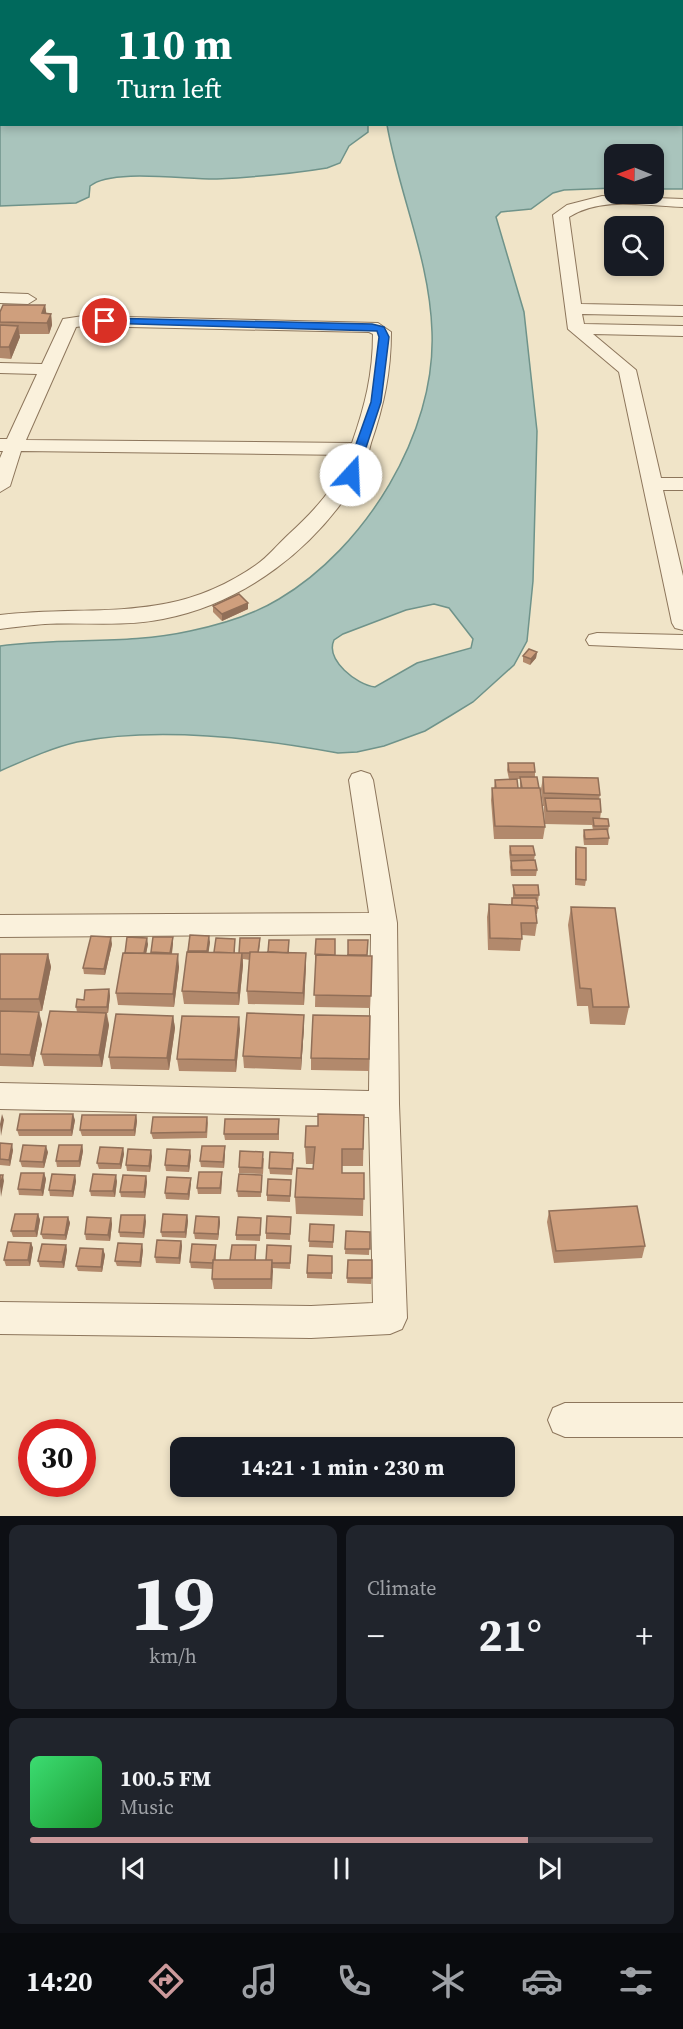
<!DOCTYPE html>
<meta charset="utf-8">
<style>
body{margin:0;font-family:"Source Serif 4",serif;background:#20242c;color:#f1f3f6;height:100vh;display:flex;flex-direction:column;font-size:22px;white-space:nowrap}
*{box-sizing:border-box;margin:0}
p{font-size:20px;color:#9ea1a6}
.icon{flex:none;width:33px;height:33px;fill:none;stroke:currentColor;stroke-width:2;stroke-linecap:round;stroke-linejoin:round}
.map{position:relative;height:1516px;overflow:hidden}
.panel{display:flex;flex-direction:column;gap:9px;padding:9px;background:#0d0f14;flex:1}
.panel>*{flex:none}
.top-card{position:absolute;left:0px;top:0px;width:684px;height:126px;box-shadow:0 3px 9px #0003;background:#00695c;color:#fff;overflow:hidden}
.needle{width:39px;rotate:271deg}
.tools{position:absolute;left:604px;top:144px;display:grid;gap:12px}
.tools a{display:grid;place-items:center;width:60px;height:60px;border-radius:12px;background:#171b24;box-shadow:0 3px 9px #0003;font-size:30px}
.speed{position:absolute;left:18px;top:1419px;display:flex;gap:12px;font-size:30px;font-weight:700;text-align:center}
.speed>*{display:grid;place-content:center;width:78px;height:78px;border-radius:50%;background:#171b24;box-shadow:0 3px 9px #0003;line-height:1}
.speed .limit{border:9px solid #d22;background:#fff;color:#111}
.pin{position:absolute;display:grid;place-items:center;width:51px;height:51px;color:#fff;margin:-26px;border:3px solid #fff;border-radius:50%;box-shadow:0 2px 6px #0007}
.me{position:absolute;width:66px;margin:-33px;rotate:20deg;stroke-linejoin:round;filter:drop-shadow(0 0 4px #0008)}
.turn{display:flex;align-items:center;gap:21px;height:126px;padding:0 18px;font-size:27px}
.turn .icon{width:78px;height:78px;stroke-width:2.5}
.turn b{display:block;font-size:42px;line-height:51px}
.big{font-size:45px;font-weight:700;line-height:1.1}
.panel .card{flex:1;display:flex;flex-direction:column;justify-content:center;gap:9px;min-width:0;padding:0 21px;border-radius:12px;background:#20242c}
.panel .dial{align-items:center;gap:0}
.dial b{font-size:78px;line-height:1}
.song{display:flex;align-items:center;gap:18px}
.cover{width:72px;height:72px;border-radius:9px;background:linear-gradient(135deg,hsl(140 70% 55%),hsl(130 70% 35%))}
.played{height:6px;border-radius:3px;background:linear-gradient(90deg,#cc999b 80%,#363941 80%)}
.keys{display:flex;justify-content:space-around;direction:ltr}
.heat{display:flex;justify-content:space-between;align-items:center;font-size:33px;direction:ltr}
.panel .tiles{flex:1;display:grid;gap:9px;grid-template-columns:1fr 1fr}
.card:last-child{grid-column:span 2}
.trip{position:absolute;left:170px;top:1437px;width:345px;height:60px;border-radius:12px;background:#171b24;box-shadow:0 3px 9px #0003;font-weight:700;line-height:60px;text-align:center}
.menu{display:flex;height:96px;justify-content:space-around;align-items:center;background:#090b0e;color:#9ea1a6}
.menu .icon{width:42px;height:42px}
.menu .selected{color:#cc999b}
.menu b{font-size:27px;color:#f1f3f6}
.map>svg:first-child{display:block}
.water{fill:#a9c4bc;stroke:#6f938a;stroke-width:1.5;fill-rule:evenodd}
.lines{fill:none;stroke-linecap:round;stroke-linejoin:round}
.minor-casing{stroke:#8d765c;stroke-width:2}
.minor{fill:#faf1dc;fill-rule:evenodd}
.wall{fill:#b2896c}
.shaded-wall{fill:#916f58}
.building{fill:#cf9f7d;stroke:#916f58;stroke-width:1.5}
.route{fill:#1a73e8;stroke:#114b97;stroke-width:1.5}
</style>
<div class="map">
<svg width="683" height="1516" viewBox="0 0 683 1516">
<rect width="100%" height="100%" fill="#f0e4c8"/>
<path class="water" d="M0,0L341,1L2,2V124L368,125V132L349,146L340,163L327,168C291,174 254,177 217,179C188,180 112,168 90,186L89,197L76,203L0,206Z
M364,0H683V189H654V154H615V188L564,190L553,193L531,209L501,212L496,217L524,312L537,431L533,581L527,641L514,665L473,702L450,716L425,731L384,746L357,752L338,753C257,738 158,726 77,742C51,748 25,760 0,771V646C63,637 128,645 190,631C219,625 253,615 279,599C365,548 436,434 432,332C430,260 399,194 387,125L682,124V2ZM434,604L449,608L473,639L471,648L417,663L375,687C357,685 325,660 334,640L343,634L406,610Z"/>
<g class="lines">
<g class="minor-casing">
<path id="minor" d="M602,196L683,199V207C647,206 601,196 569,217L581,304L683,306V316L582,314L584,324L683,326V336L593,334L636,370L661,478H683V490H663L683,576V630L675,628L672,623L619,372L568,329L553,215L567,205Z
M0,293L28,294L36,299L28,304L0,303Z
M83,316L378,323L391,332C391,372 384,405 371,443C368,454 365,467 359,477C316,548 245,603 163,619C124,627 85,622 45,624C30,625 15,627 0,629V615C96,604 170,625 256,565C268,557 278,544 289,534C314,511 337,487 348,455L21,451L10,486L0,492V458L3,451H0V439H7L37,374L0,373V363L42,364L63,319ZM83,326L369,332L373,334C373,374 365,406 352,443L26,440L76,327Z
M597,633L683,635V649L589,645L586,640L589,635Z
M361,771L370,774L373,780L397,923L399,1104L407,1318L402,1329L390,1334L311,1338L0,1334V1302L311,1306L373,1303L369,1117L0,1109V1083L369,1091L371,934L0,937V915L369,913L349,780L352,774Z
M565,1403H683V1437H565L553,1432L548,1420L553,1408Z"/>
</g>
<use href="#minor" class="minor"/>
</g>
<path class="wall" d="M45,305L46,313L51,314L52,325L49,334H19L20,337L11,359L0,358V312Z
M248,603V609L222,621L213,612V606Z
M537,652L536,658L530,665L523,662V656Z
M508,763L535,772V777L545,827L543,839H494L491,800L492,788H494L495,780L520,788V779H509L507,770Z
M543,777L600,795L599,799L601,812L600,819L609,826L608,833L609,838L608,845H584L583,836L584,830H593L592,825L545,824L544,811V806H543L541,789Z
M510,846L535,855L534,860L537,870L536,876H511L510,867L511,861H510L509,852Z
M576,847L586,880L585,886L575,885V854Z
M513,885L539,895L538,901H537L538,908L537,914H536L537,923L535,936L522,935L520,951L488,950L487,917L489,904L511,905L512,898H513Z
M571,907L629,1007L625,1025L590,1024L588,1006H577L568,925Z
M190,935L210,942L208,952H214L235,939V953H239L260,944L259,952H268L289,940V953H306V965L304,1005L248,1004L247,991L250,960L243,959V965L239,1005L184,1004L182,991Z
M173,937V943L172,954L179,967L174,1007L118,1005L116,993L125,953L148,944L146,954H151V952Z
M112,944L105,975L84,974L83,968Z
M0,954H48L51,967L42,1011H0Z
M315,954L372,956L370,1008L315,1007L316,960H315Z
M109,989L110,996L108,1013H107L109,1025L102,1067L44,1066L41,1054L77,1012L76,1007L84,1000Z
M0,1011L42,1024L33,1067L0,1066Z
M304,1015V1027L301,1070L244,1068L243,1056Z
M173,1016L175,1028L169,1070L111,1069L109,1057Z
M370,1016L369,1071L311,1070V1058Z
M240,1029L236,1072L179,1071L177,1059Z
M136,1115L137,1121L135,1136H82L80,1130Z
M364,1115L363,1166H342V1173H364L363,1216L296,1214L295,1197L313,1169L314,1164H306L305,1147L318,1126Z
M207,1117L208,1123L207,1138L153,1139L151,1133Z
M75,1120L72,1136H19L17,1130Z
M279,1125V1140H225L224,1134Z
M0,1143L13,1150L10,1166L0,1165Z
M82,1145L83,1151L80,1167H57L56,1161Z
M123,1148L124,1154L121,1169H99L97,1163Z
M48,1152L44,1168L22,1167L20,1161Z
M225,1152L224,1168L201,1167L200,1161Z
M152,1156L150,1172L127,1171L126,1165Z
M191,1156L189,1172L166,1171L165,1165Z
M264,1158L263,1174L239,1173V1167Z
M294,1159L292,1175L270,1174L269,1168Z
M222,1172V1178L221,1194H198L197,1188Z
M44,1173L46,1179L43,1196L19,1195L18,1189Z
M75,1175L76,1181L73,1197L50,1196L49,1190Z
M262,1175L261,1197H238L237,1191Z
M146,1176L147,1182L145,1198L121,1197L120,1192Z
M191,1178V1183L189,1200L166,1199L165,1193Z
M291,1180L290,1202L267,1201V1195Z
M117,1181L115,1197L91,1196L90,1191Z
M549,1211L645,1246L642,1258L554,1263L547,1222Z
M38,1214L40,1220L37,1237H13L11,1231Z
M187,1215L188,1221L186,1238L162,1237L161,1232Z
M68,1217L70,1223L66,1240L43,1239L41,1234Z
M219,1217L220,1222L218,1240L195,1239L194,1233Z
M291,1217L290,1240L266,1239V1233Z
M111,1218L112,1224L110,1241L86,1240L85,1234Z
M261,1218L260,1241L236,1240V1235Z
M146,1221L144,1238L120,1237L119,1232Z
M310,1224L334,1225L333,1248L309,1247Z
M346,1231L370,1232L369,1255L345,1254Z
M181,1241L182,1246L180,1264L156,1263L155,1257Z
M31,1243L33,1248L30,1266H6L4,1260Z
M66,1245L67,1250L64,1268L40,1267L38,1261Z
M216,1245V1260H230L256,1245V1260H266L291,1246L290,1269L272,1268V1289H214L212,1279L213,1269L191,1268L190,1262Z
M103,1249L105,1255L102,1272L78,1271L76,1266Z
M143,1250L141,1267L117,1266L115,1261Z
M332,1256V1279L307,1278V1273Z
M348,1260H372L371,1284L347,1283Z"/>
<path class="shaded-wall" d="M45,305L47,317L42,313Z
M51,314L52,325L49,334L47,323Z
M18,326L20,337L11,359L9,347Z
M248,603V609L222,621V614Z
M537,652L536,658L530,665L531,659Z
M209,936L210,942L208,957L207,951Z
M111,937L112,944L105,975L104,969Z
M173,937V943L171,959L170,953Z
M147,938L148,944L145,959L144,953Z
M242,953L243,965L239,1005L238,993Z
M306,953V965L304,1005L303,993Z
M48,954L51,967L42,1011L39,999Z
M178,954L179,967L174,1007L173,994Z
M109,989L110,996L108,1013L107,1007Z
M39,1012L42,1024L33,1067L30,1055Z
M106,1013L109,1025L102,1067L99,1055Z
M304,1015V1027L301,1070V1058Z
M173,1016L175,1028L169,1070L167,1058Z
M239,1017L240,1029L236,1072L235,1060Z
M2,1114L4,1120L1,1136L0,1124Z
M73,1114L75,1120L72,1136L71,1130Z
M136,1115L137,1121L135,1136L134,1130Z
M12,1144L13,1150L10,1166L9,1160Z
M82,1145L83,1151L80,1167L79,1161Z
M46,1146L48,1152L44,1168L43,1162Z
M225,1146V1152L224,1168L223,1162Z
M123,1148L124,1154L121,1169L120,1164Z
M151,1150L152,1156L150,1172L149,1166Z
M190,1150L191,1156L189,1172L188,1166Z
M222,1172V1178L221,1194L220,1188Z
M44,1173L46,1179L43,1196L41,1190Z
M3,1175L4,1181L1,1197L0,1186Z
M75,1175L76,1181L73,1197L72,1191Z
M116,1175L117,1181L115,1197L113,1191Z
M146,1176L147,1182L145,1198L144,1192Z
M191,1178V1183L189,1200L188,1194Z
M38,1214L40,1220L37,1237L35,1231Z
M145,1215L146,1221L144,1238L143,1233Z
M187,1215L188,1221L186,1238L185,1232Z
M68,1217L70,1223L66,1240L65,1235Z
M219,1217L220,1222L218,1240V1234Z
M111,1218L112,1224L110,1241L108,1235Z
M181,1241L182,1246L180,1264L179,1258Z
M31,1243L33,1248L30,1266L28,1260Z
M142,1244L143,1250L141,1267L140,1262Z
M66,1245L67,1250L64,1268L62,1262Z
M103,1249L105,1255L102,1272L101,1267Z
M272,1260L273,1271L272,1289L271,1279Z"/>
<path class="building" d="M3,305H45L42,313L51,314L47,323L0,322V312Z
M0,325L18,326L9,347H0Z
M239,594L248,603L222,614L213,606Z
M529,649L537,652L531,659L523,656Z
M508,763H534L535,772H509Z
M520,777H537L539,788H522Z
M543,777L598,778L600,795L544,793Z
M517,779L518,788H496L495,780Z
M492,788H540L545,827L495,826Z
M545,798L600,799L601,812L547,811Z
M593,818L608,819L609,826H594Z
M607,829L609,838L585,839L584,830Z
M510,846H533L535,855H511Z
M576,847L586,848V880L576,879Z
M535,860L537,870H512L511,861Z
M513,885H538L539,895H515Z
M512,898H536L538,908H536L535,906L512,905Z
M489,904L535,906L537,923H521L522,939L490,938Z
M571,907L615,908L629,1007H593L591,989L580,988Z
M190,935L209,936L207,951H188Z
M91,936L111,937L104,969L83,968Z
M127,937L147,938L144,953H125Z
M153,937H173L170,953L151,952Z
M216,938L235,939L234,953L214,952Z
M240,938H260L258,952H250V953H239Z
M316,939H335V955L315,954Z
M269,940H289L288,953L268,952Z
M348,940H368L367,955H348Z
M187,952L242,953L238,993L182,991Z
M250,952L306,953L303,993L247,991Z
M123,953L178,954L173,994L116,993Z
M0,954H48L39,999H0Z
M316,955L372,956L371,996L314,995Z
M109,989L107,1007H76L77,999L84,1000L85,990Z
M0,1011L39,1012L30,1055L0,1054Z
M50,1011L106,1013L99,1055L41,1054Z
M247,1013L304,1015L301,1058L243,1056Z
M116,1014L173,1016L167,1058L109,1057Z
M313,1015L370,1016L369,1059L311,1058Z
M182,1016L239,1017L235,1060L177,1059Z
M20,1114H73L71,1130H17Z
M318,1114L364,1115L363,1149H342V1173H364V1199L295,1197L297,1168L313,1169L315,1147H305L306,1126H318Z
M82,1115H136L134,1130H80Z
M153,1117H207L206,1132L151,1133Z
M225,1119H279L278,1134H224Z
M0,1143L12,1144L9,1160L0,1159Z
M23,1145L46,1146L43,1162L20,1161Z
M59,1145H82L79,1161H56Z
M202,1146H225L223,1162L200,1161Z
M100,1147L123,1148L120,1164L97,1163Z
M128,1149L151,1150L149,1166L126,1165Z
M167,1149L190,1150L188,1166L165,1165Z
M240,1151L263,1152L262,1168L239,1167Z
M270,1152L293,1153L292,1169L269,1168Z
M199,1172H222L220,1188H197Z
M21,1173H44L41,1190L18,1189Z
M52,1174L75,1175L72,1191L49,1190Z
M93,1174L116,1175L113,1191H90Z
M239,1174L262,1175L261,1192L237,1191Z
M0,1175H3L0,1186Z
M123,1175L146,1176L144,1192H120Z
M167,1177L191,1178L188,1194L165,1193Z
M268,1179L291,1180L290,1196L267,1195Z
M637,1206L645,1246L556,1251L549,1211Z
M15,1214H38L35,1231H11Z
M163,1214L187,1215L185,1232H161Z
M121,1215H145L143,1233L119,1232Z
M196,1216L219,1217L218,1234L194,1233Z
M267,1216L291,1217L290,1234L266,1233Z
M44,1217H68L65,1235L41,1234Z
M87,1217L111,1218L108,1235L85,1234Z
M238,1217L261,1218L260,1235H236Z
M310,1224L334,1225L333,1242L309,1241Z
M346,1231L370,1232V1249H345Z
M157,1240L181,1241L179,1258L155,1257Z
M8,1242L31,1243L28,1260H4Z
M118,1243L142,1244L140,1262L115,1261Z
M42,1244L66,1245L62,1262L38,1261Z
M192,1244L216,1245L214,1260H213V1263L190,1262Z
M232,1245H256L255,1260H230Z
M267,1245L291,1246L290,1263H272V1260H266Z
M80,1248L103,1249L101,1267L76,1266Z
M308,1255L332,1256V1273H307Z
M213,1260H272L271,1279H212Z
M348,1260H372V1278H347Z"/>
<path class="route" d="M105,318L372,324L384,327L389,337L381,402L357,475L351,479L345,475L371,402L379,337L377,331L102,323L100,321Z"/>
</svg>
<div class="tools">
<a><svg class="needle" viewBox="-14 -14 28 28"><path d="M0-13l5 13h-10z" fill="#e53935"/><path d="M0 13l5-13h-10z" fill="#9ea1a6"/></svg></a>
<a><svg class="icon" aria-label="search" viewBox="0 0 24 24"><circle cx="10" cy="10" r="6"/><path d="M15 15l6 6"/></svg></a>
</div>
<div class="speed"><div class="limit">30</div></div>
<div class="pin" style="left:105px;top:321px;background:#d93025"><svg class="icon" aria-label="arrive" viewBox="0 0 24 24"><path d="M6 21V4h12l-3 4 3 4H6"/></svg></div>
<svg class="me" style="left:351px;top:475px" viewBox="-20 -20 40 40"><circle r="19" fill="#fff"/><path d="M0-13L10 11 0 6-10 11z" fill="#1a73e8"/></svg>
<div class="trip">14:21 · 1 min · 230 m</div>
<div class="top-card">
<div class="turn"><svg class="icon" aria-label="left" viewBox="0 0 24 24"><path d="M17 20v-9H6M10 6l-5 5 5 5"/></svg><div><b>110 m</b>Turn left</div></div>
</div>
</div>
<section class="panel">
<div class="tiles">
<div class="card dial"><b>19</b><p>km/h</p></div>
<div class="card"><p>Climate</p>
<div class="heat"><a>−</a><b class="big">21°</b><a>+</a></div>
</div>
<div class="card">
<div class="song"><i class="cover"></i><div><b>100.5 FM</b><p>Music</p></div></div>
<div class="played"></div>
<div class="keys"><svg class="icon" aria-label="previous" viewBox="0 0 24 24"><path d="M18 5L8 12l10 7zM5 5v14"/></svg><svg class="icon" aria-label="pause" viewBox="0 0 24 24"><path d="M8 5v14M16 5v14"/></svg><svg class="icon" aria-label="next" viewBox="0 0 24 24"><path d="M6 5l10 7-10 7zM19 5v14"/></svg></div>
</div>
</div>
</section>
<nav class="menu">
<b>14:20</b>
<svg class="icon selected" aria-label="directions" viewBox="0 0 24 24"><path d="M12 3l9 9-9 9-9-9zM9 14v-3h6M13 9l2 2-2 2"/></svg>
<svg class="icon" aria-label="music" viewBox="0 0 24 24"><path d="M9 18V5l10-2v13"/><circle cx="6" cy="18" r="3"/><circle cx="16" cy="16" r="3"/></svg>
<svg class="icon" aria-label="phone" viewBox="0 0 24 24"><path d="M5 4h4l2 5-3 2q2 4 5 5l2-3 5 2v4C11 20 4 13 5 4z"/></svg>
<svg class="icon" aria-label="climate" viewBox="0 0 24 24"><path d="M12 3v18M4 7l16 10M4 17L20 7"/></svg>
<svg class="icon" aria-label="car" viewBox="0 0 24 24"><path d="M5 17H2v-5l4-1 3-4h7l3 4 3 1v5h-3M9 17h6M6 11h13"/><circle cx="7" cy="17" r="2"/><circle cx="17" cy="17" r="2"/></svg>
<svg class="icon" aria-label="filters" viewBox="0 0 24 24"><path d="M4 7h16M4 17h16"/><circle cx="9" cy="7" r="2"/><circle cx="15" cy="17" r="2"/></svg>
</nav>
